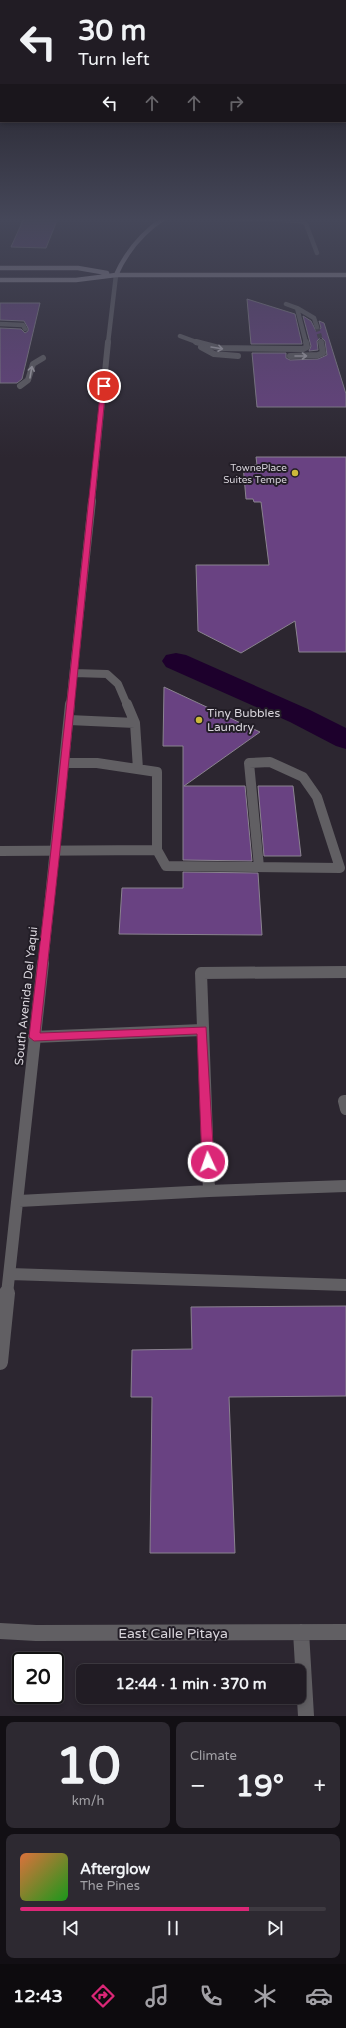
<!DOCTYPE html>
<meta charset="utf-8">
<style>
body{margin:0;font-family:"Varela Round",sans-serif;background:#2d2931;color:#f1f3f6;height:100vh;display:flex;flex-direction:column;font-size:15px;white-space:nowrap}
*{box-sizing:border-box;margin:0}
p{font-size:13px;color:#a2a1a6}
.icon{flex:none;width:22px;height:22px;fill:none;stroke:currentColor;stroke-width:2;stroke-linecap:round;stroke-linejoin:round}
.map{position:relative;height:1716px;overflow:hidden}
.side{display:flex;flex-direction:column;gap:6px;padding:6px;background:#120f14;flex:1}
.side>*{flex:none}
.banner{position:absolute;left:0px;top:0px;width:346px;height:122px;box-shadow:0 2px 6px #0003,0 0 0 1px #3e3a41;background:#211c24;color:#f1f3f6;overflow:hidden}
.speed{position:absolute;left:12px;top:1652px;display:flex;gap:8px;font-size:20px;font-weight:700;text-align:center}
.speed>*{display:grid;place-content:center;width:52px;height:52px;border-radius:50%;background:#211c24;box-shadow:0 2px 6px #0003,0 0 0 1px #3e3a41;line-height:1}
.speed .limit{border:2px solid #111;border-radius:6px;background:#fff;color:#111}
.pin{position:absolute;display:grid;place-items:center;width:34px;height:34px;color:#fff;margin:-17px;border:2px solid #fff;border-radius:50%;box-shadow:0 1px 4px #0007}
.me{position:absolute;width:44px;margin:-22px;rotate:357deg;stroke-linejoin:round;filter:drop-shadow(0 0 3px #0008)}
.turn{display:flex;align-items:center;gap:14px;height:84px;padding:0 12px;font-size:18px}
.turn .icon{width:52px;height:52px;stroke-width:2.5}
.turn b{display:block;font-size:28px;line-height:34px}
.lanes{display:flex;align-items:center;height:38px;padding:0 12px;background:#0003;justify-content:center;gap:20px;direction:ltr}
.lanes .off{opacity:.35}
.big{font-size:30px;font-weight:700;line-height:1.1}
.side .tile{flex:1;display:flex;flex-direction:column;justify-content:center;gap:6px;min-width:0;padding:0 14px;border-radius:8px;background:#2d2931}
.side .dial{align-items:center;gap:0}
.dial b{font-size:52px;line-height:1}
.song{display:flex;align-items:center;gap:12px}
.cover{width:48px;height:48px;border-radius:6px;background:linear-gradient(135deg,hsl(20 70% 55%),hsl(120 70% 35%))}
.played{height:4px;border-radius:2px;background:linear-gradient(90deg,#db2777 75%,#3e3a41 75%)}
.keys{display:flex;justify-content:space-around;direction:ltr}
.heat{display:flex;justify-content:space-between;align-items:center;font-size:22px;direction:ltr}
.side .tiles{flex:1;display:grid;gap:6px;grid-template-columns:1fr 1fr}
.tile:last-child{grid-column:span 2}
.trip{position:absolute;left:76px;top:1664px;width:230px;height:40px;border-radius:8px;background:#211c24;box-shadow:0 2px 6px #0003,0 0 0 1px #3e3a41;font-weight:700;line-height:40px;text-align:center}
.dock{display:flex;height:64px;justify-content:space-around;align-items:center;background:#0d0b0e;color:#a2a1a6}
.dock .icon{width:28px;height:28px}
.dock .on{color:#db2777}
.dock b{font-size:18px;color:#f1f3f6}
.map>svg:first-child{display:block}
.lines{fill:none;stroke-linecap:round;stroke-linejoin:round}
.canal{fill:#1d002c;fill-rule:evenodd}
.building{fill:#694282;stroke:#8a838f}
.minor-tunnel{stroke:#46404a;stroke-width:4.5;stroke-dasharray:4.5 2.5;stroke-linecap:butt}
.minor-far5{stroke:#615f63;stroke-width:4.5}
.minor-far4{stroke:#615f63;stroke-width:6}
.minor-far3{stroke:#615f63;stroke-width:8}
.minor-far2{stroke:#615f63;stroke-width:10}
.minor-far1{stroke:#615f63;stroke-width:12}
.minor{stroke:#615f63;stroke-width:16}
.major{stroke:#99939d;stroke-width:4.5}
.oneway{stroke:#aeabb1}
.route{fill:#db2777;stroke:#8e194d}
.poi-dot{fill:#ccb939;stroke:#221d26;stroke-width:1.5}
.labels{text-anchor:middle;stroke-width:4;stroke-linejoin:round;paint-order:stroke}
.far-poi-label{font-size:10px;fill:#d8d4db;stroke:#221d26;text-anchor:end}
.poi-label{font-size:12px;fill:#d8d4db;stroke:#221d26;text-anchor:start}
.street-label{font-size:12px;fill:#d8d4db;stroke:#221d26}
.near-street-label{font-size:14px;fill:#d8d4db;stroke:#221d26}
</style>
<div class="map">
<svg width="346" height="1716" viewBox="0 0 346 1716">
<rect width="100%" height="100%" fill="#2c2630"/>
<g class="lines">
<path class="canal" d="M176,653L186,655L310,710L346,728V749L336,746L290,722L166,667L162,661L166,655Z"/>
</g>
<path class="building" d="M24,218H58L46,248L11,247Z
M247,299L295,314L302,344H251Z
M0,303H40L22,379L17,383H0V328L21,329L25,333L28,331V328L24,321L0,320Z
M303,316L311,321L316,331L321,328L319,321L324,323L346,394V407H257L252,353H286V358L290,360L318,359L327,355L325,341L321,337L317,341L318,350L309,351L311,346Z
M256,457H346V652H299L295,621L241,653L198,631L196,565H269L261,502H254L253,499H246L243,465H257Z
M164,687L260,732L184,786H245L252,861L183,860V746H163Z
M258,786H293L301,856H264Z
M183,872L258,873L262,935L119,934L122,888H183Z
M346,1306V1396L229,1397L235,1553H150L152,1397H131L132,1350L192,1349L191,1307Z"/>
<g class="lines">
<path class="minor-tunnel" d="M317,327L321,341"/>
<path class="minor-far5" d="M227,218L302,221L306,224L317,253
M286,304L297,308L306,343
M297,308L314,318L317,327
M0,324L23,325L25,329
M180,336L199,343
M321,341V343
M108,343L116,275"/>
<path class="minor-far4" d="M196,342L219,348L303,349L307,347L306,342
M201,347L214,354L238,356
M290,356L318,355L323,353L321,342
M20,386L28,380L33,364L43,358
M92,502L108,342"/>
<path class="minor-far3" d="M74,673L107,674L118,684L127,705
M70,705L92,501"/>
<path class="minor-far2" d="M127,704L135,723
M69,720L135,723L138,769
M64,763H97L157,772V850
M0,851L157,850L166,866L340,868L317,797L303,777L270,762L249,763L259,867
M43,964L70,704"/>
<path class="minor-far1" d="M34,1037L202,1030
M346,1101H344L346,1109
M209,1191L346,1186
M19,1201L209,1191L201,973L346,972
M10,1274L346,1285
M7,1294L43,963"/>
<path class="minor" d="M0,1362L7,1293
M0,1631L36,1633L346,1632
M301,1632L306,1716"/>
<path class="major" d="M0,268H78L107,273
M116,275C127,250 142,233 164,218
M0,280H76L116,275H346"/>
</g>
<defs><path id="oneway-shaft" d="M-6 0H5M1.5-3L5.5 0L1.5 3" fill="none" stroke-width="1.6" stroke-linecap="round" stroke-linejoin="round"/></defs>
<g class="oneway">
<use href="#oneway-shaft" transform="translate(217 348) rotate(9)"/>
<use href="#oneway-shaft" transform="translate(301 356)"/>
<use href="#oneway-shaft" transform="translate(31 372) rotate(-80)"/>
</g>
<linearGradient id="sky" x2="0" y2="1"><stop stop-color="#18151a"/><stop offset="0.48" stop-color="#454759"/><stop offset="1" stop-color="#454759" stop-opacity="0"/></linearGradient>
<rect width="346" height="458" fill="url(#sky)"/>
<path class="route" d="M104,385L106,386L60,850L40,1033L206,1027L214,1162L212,1166L208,1167L204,1166L202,1162L197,1034L34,1041L29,1037L51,850L101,386Z"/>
<g class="poi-dot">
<circle cx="295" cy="473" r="4"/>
<circle cx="199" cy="720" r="4"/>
</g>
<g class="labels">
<g class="far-poi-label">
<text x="287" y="471">TownePlace<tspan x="287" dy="12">Suites Tempe</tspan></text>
</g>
<g class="poi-label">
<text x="207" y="717">Tiny Bubbles<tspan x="207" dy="14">Laundry</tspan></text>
</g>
<g class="street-label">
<text transform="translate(26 996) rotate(-84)" y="4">South Avenida Del Yaqui</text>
</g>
<g class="near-street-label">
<text x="173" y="1638">East Calle Pitaya</text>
</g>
</g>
</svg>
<div class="speed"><div class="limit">20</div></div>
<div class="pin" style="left:104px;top:386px;background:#d93025"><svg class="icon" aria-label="arrive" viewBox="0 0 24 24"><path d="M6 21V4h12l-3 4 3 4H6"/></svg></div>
<svg class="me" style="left:208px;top:1162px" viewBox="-20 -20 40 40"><circle r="17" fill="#db2777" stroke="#fff" stroke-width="3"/><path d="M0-11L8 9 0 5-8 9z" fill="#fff"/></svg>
<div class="trip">12:44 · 1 min · 370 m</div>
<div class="banner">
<div class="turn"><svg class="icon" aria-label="left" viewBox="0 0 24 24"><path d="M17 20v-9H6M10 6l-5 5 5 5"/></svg><div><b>30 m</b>Turn left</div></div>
<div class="lanes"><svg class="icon" aria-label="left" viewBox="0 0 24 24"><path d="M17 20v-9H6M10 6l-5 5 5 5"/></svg><svg class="icon off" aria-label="ahead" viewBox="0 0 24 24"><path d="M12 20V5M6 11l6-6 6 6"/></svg><svg class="icon off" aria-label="ahead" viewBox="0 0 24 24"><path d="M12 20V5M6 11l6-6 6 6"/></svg><svg class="icon off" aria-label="right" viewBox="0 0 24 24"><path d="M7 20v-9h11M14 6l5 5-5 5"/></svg></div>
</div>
</div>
<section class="side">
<div class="tiles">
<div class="tile dial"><b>10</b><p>km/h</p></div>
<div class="tile"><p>Climate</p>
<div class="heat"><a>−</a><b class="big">19°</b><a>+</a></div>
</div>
<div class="tile">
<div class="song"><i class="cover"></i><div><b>Afterglow</b><p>The Pines</p></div></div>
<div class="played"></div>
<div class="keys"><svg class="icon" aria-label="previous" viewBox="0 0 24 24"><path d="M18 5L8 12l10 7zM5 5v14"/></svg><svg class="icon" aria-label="pause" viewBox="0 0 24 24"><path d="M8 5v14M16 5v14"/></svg><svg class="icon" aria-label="next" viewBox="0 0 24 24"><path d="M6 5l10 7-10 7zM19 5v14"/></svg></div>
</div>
</div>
</section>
<nav class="dock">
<b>12:43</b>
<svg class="icon on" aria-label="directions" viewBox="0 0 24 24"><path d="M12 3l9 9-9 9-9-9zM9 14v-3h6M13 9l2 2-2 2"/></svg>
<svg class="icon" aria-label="music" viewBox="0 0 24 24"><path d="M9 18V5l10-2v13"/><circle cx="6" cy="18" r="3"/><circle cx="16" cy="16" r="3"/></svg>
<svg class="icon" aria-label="phone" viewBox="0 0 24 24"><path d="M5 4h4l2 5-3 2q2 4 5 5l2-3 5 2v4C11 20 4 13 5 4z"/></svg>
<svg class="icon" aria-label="climate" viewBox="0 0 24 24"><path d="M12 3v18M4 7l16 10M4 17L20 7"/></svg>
<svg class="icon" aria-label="car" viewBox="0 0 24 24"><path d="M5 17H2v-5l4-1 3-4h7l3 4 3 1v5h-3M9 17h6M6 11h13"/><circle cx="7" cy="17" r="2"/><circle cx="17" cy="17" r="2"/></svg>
</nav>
